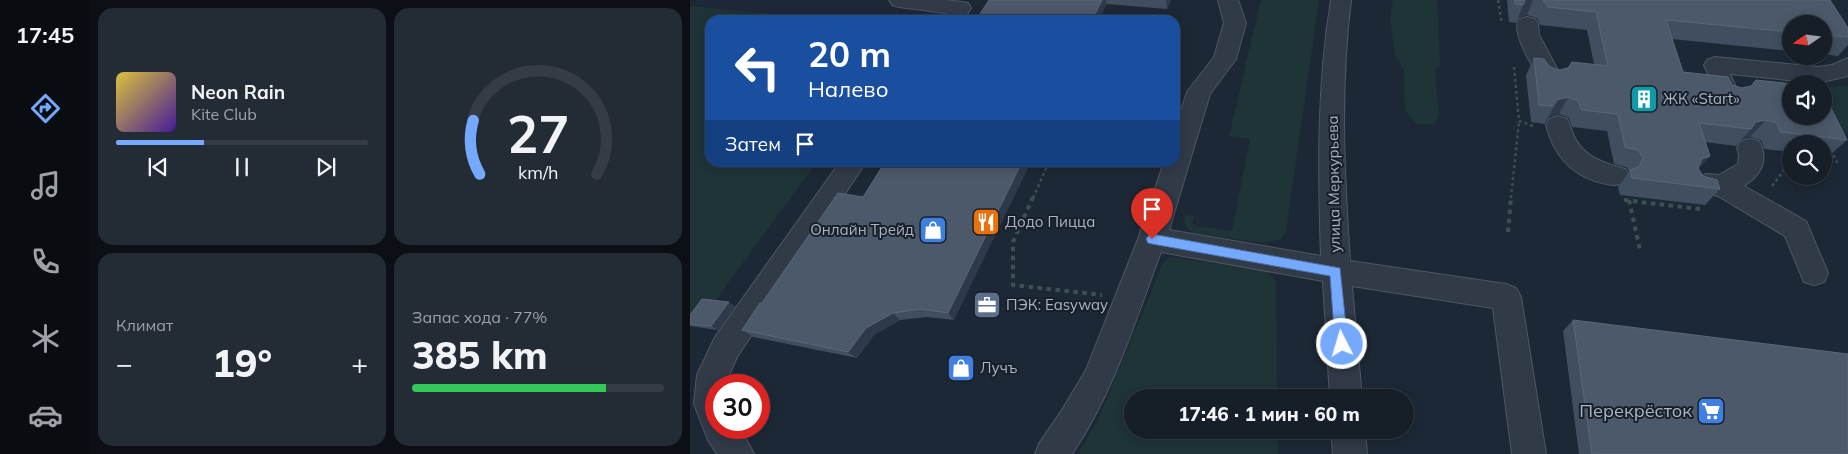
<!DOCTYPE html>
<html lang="ru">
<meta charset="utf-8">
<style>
body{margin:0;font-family:Mulish,sans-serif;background:#232b34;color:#f1f3f6;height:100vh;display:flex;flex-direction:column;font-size:19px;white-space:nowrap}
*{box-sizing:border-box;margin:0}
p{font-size:16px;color:#9ea2a8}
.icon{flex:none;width:28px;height:28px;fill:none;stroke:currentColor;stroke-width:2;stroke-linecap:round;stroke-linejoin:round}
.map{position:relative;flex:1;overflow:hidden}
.drawer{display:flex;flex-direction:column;gap:8px;padding:8px;background:#0c1016;width:600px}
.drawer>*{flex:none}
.banner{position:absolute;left:15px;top:15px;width:475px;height:152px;border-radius:15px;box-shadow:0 2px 12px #0003,0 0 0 1px #353c45;background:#1a4fa0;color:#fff;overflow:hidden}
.needle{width:32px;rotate:256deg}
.buttons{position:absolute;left:1092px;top:15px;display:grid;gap:10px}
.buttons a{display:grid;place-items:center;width:50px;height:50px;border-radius:50%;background:#161e28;box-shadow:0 2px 12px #0003,0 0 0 1px #353c45;font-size:25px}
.speed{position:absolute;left:15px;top:374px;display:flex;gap:10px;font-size:25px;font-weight:700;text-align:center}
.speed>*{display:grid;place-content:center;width:65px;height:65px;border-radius:50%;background:#161e28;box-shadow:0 2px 12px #0003,0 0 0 1px #353c45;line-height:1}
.speed .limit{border:8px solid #d22;background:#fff;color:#111}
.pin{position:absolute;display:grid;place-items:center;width:42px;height:42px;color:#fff;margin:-51px -21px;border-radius:50% 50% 50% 0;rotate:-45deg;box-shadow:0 0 5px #0007}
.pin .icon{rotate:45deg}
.me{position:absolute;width:55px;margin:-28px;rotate:355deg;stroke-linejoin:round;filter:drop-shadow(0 0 4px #0008)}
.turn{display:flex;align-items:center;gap:18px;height:105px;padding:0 20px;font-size:22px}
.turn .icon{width:65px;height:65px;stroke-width:2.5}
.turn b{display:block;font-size:35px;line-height:42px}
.then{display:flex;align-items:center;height:48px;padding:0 20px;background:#0003;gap:10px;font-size:19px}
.big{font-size:38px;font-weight:800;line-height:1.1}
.drawer .widget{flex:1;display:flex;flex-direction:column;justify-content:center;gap:8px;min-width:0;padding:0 18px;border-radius:15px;background:#232b34}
.drawer .dial{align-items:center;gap:0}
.dial svg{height:130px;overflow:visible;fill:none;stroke:#353c45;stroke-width:7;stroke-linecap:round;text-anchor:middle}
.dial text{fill:#f1f3f6;stroke:none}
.song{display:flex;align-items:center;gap:15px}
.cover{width:60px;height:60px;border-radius:8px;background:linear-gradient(135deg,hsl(50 70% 55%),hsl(260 70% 35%))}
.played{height:5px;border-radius:2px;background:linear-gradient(90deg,#75a9fe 35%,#353c45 35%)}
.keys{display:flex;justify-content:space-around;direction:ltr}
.heat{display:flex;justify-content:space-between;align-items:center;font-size:28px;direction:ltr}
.charge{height:8px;border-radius:4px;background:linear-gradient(90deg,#34c759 77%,#353c45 0)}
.drawer .tiles{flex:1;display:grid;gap:8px;grid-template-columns:repeat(2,1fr)}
.trip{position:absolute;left:434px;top:389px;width:290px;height:50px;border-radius:25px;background:#161e28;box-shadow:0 2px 12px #0003,0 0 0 1px #353c45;font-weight:800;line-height:50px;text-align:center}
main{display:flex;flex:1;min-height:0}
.dock{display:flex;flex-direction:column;width:90px;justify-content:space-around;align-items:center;background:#090c10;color:#9ea2a8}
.dock .icon{width:35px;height:35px}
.dock .current{color:#75a9fe}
.dock b{font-size:22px;color:#f1f3f6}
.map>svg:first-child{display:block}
.green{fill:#1f3437}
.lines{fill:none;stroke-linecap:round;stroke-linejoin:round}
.minor-casing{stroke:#4e5765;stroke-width:2}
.path-far1{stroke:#3a5052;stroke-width:2.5;stroke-dasharray:3 3;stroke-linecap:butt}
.path{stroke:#3a5052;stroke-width:4;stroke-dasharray:4.5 4.5;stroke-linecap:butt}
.minor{fill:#313a47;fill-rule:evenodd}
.wall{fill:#414e5f}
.shaded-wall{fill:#2e3a4a}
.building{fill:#4c596a;stroke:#5b6778}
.route{fill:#75a9fe;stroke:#4c6ea5}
.labels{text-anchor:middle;stroke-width:4;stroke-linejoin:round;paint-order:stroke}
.poi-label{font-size:15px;fill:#aab4c4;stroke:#171f2b;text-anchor:start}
.street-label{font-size:15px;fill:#aab4c4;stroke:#171f2b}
.near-poi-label{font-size:18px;fill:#aab4c4;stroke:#171f2b;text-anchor:end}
</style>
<main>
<nav class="dock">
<b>17:45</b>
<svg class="icon current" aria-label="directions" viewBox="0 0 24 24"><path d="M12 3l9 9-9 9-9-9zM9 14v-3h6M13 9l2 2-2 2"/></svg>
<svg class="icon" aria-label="music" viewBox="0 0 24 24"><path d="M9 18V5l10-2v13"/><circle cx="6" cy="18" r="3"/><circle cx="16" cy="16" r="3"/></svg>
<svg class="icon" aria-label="phone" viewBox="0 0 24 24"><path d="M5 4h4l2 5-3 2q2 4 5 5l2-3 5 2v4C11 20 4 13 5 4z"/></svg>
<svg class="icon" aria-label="climate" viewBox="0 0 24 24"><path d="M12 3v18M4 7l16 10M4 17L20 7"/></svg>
<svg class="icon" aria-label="car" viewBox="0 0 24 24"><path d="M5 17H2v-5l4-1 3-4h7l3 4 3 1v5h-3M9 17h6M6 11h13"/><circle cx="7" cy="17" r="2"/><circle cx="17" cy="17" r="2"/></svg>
</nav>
<section class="drawer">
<div class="tiles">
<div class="widget">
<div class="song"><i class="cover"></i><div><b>Neon Rain</b><p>Kite Club</p></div></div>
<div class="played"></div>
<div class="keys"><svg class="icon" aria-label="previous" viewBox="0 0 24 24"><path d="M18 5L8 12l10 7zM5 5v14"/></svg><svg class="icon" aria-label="pause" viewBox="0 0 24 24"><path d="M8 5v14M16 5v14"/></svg><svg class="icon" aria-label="next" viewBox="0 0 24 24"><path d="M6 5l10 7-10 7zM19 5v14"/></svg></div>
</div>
<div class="widget dial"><svg viewBox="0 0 100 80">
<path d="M14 69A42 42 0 1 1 86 69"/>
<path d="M14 69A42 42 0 0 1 10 36" stroke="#75a9fe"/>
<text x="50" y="56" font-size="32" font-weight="700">27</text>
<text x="50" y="72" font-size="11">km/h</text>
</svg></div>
<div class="widget"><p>Климат</p>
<div class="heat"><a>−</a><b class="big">19°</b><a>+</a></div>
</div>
<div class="widget"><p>Запас хода · 77%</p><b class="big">385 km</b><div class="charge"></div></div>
</div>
</section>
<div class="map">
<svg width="1158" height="454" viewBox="0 0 1158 454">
<rect width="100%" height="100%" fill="#1d2836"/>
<path class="green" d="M571,0H629L596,232L591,239L574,243L504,233C495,228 494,224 495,215L504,216L502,223L506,226L542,231L560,139L539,136Z
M703,0H747L750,64L745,70L749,116L743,124H727L715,111L714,71L705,54L700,21Z
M0,6L147,20H20V162L126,163L25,301L0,322Z
M1158,86V131L1144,145L1134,116V87Z
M483,257L571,271L578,273L586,281L587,397L442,398V430H588V454H388L408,420L472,265L478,258Z"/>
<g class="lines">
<g class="minor-casing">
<path id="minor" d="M199,0H257L278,3L281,8L273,20H251L256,13L209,7L202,5Z
M528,0H548L556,23L546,59L520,94L479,230L631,256C628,170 627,85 641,0H661C650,87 654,174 660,261L816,284L826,288L831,297L856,454H822L803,308L662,286L672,398H640L633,281L471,252C445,321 424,392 382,454H345L350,442L372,410L396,370L448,239L474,162H485V129L497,92L524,57L534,23Z
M837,17L845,19L848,24L849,35L872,78L869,84L861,86L853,84C845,70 820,33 829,19Z
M1025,57L1128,67L1142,65L1158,58V76L1128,83L1040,74L1050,96L1046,102L1038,104L1030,102L1014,65L1017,60Z
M868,116L877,119C881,126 882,134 886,140C897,159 916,163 935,169L939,176L935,183C924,187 916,184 905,181C878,172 863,152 856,125L859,119Z
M1060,139L1069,141C1079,160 1071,175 1054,186L1116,221L1138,273L1134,282L1124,285L1114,282L1095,236L1028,196L1008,191L1004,184L1008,177L1017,174L1029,175L1048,164L1049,154L1047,148L1051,141Z
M150,162H176L47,357L39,375L38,385H26V428H50L64,454H27L18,440L4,404L7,375L25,337Z
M641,430H675L677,454H643Z"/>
</g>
<path class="path-far1" d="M808,0L812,24
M824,67L829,121L843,126
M1134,160L1147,162L1141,150
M1082,186L1101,161
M343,198L359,162
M821,198L829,121"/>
<path class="path" d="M343,197L323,242V285L412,295
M934,200L1010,209
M939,200L950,250
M818,232L821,197"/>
<use href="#minor" class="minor"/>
</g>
<path class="wall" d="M299,0H481L477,9L417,4Z
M817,0H1140L1158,28V45L1148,56L1134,54V24H1101V51L982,39L993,72L1042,85L1157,140L1139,156H1134V144H1101V152L1074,149L1071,140L1060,137L1052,139L1046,146L1015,142L1020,156L1008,169L1013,176L1030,189L1015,205L930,195L928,187L939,172L936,167L924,164L917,131L882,127L879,118L869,114L858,117L855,124L841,122L836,75L844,58L860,67L869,70L904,64L897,30L850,25L847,18L837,15L829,17L826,23L819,22Z
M173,197L264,320L237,317L210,320L184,335L167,358L63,337L52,330L72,303Z
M45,306L28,330L0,326V315Z
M883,320L1158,454H889L873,331Z"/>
<path class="shaded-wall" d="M412,0H416L417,4L409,20H402Z
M476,0H481L477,9Z
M835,0H843L837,15L829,17L826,23Z
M878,97L869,114L858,117L855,124L867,100Z
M1076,120L1060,137L1052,139L1061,129L1066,122Z
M1020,156L1005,173L1012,159Z
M332,162H341L264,320L258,313Z
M39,302L45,306L28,330L21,326Z
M203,313L210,320L184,335L167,358L158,352L176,328Z"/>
<path class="building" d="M299,0H412L402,20H286Z
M825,0H835L833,5L825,4Z
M853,0H1140L1158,28V37L1134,35V24H1101V32L976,20L993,72L1038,77L1042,85L1052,88L1061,86L1066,80L1103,84H1101V116H1134V94L1157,140L1090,132L1087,123L1076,120L1066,122L1061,129L1009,123L1020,156L1012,159L1008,168L1013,176L1027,180L1030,189L942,178L940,170L949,167L953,158L948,150L935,147L928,114L892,110L888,101L878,97L867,100L863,106L849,105L844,58L854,59L860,67L869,70L878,68L882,62L918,66L906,12L858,7Z
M195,162H332L258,313L230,309L203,313L176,328L158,352L52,330L70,303H72L148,193L173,197Z
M12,299L39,302L21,326L0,324V315Z
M883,320L1158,354V454H902Z"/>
<path class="route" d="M462,234L650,268L658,344L656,348L652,349L647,348L645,344L640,276L462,244L458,243L456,239L458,236Z"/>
<defs>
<g id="building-square" transform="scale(1.4375)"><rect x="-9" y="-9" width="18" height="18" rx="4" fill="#0f9aa8" stroke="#171f2b"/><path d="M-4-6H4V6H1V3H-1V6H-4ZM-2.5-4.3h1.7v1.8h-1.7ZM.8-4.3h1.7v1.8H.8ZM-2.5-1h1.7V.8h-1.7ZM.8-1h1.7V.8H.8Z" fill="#fff"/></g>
<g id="restaurant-square" transform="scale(1.4375)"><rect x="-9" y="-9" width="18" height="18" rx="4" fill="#e8710a" stroke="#171f2b"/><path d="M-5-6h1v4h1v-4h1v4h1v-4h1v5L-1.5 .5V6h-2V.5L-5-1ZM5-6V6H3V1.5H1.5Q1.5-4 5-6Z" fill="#fff"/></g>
<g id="shop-square" transform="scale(1.4375)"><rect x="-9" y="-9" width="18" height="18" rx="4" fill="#3f7fe0" stroke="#171f2b"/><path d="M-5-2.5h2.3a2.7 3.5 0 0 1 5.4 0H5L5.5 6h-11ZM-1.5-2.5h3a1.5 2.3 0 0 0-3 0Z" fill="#fff"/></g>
<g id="office-square" transform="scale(1.4375)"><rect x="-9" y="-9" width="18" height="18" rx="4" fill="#5c6f8a" stroke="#171f2b"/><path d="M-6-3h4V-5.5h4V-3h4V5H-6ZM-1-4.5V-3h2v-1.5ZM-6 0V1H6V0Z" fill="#fff"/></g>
<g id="supermarket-square" transform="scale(1.4375)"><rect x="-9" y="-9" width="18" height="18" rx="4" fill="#3f7fe0" stroke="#171f2b"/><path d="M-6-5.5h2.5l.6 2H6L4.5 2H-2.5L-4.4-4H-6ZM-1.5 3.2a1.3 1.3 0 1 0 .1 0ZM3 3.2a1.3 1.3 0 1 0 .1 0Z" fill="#fff"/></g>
</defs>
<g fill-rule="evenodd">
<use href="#building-square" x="954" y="99"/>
<use href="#restaurant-square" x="296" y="222"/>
<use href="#shop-square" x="243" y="230"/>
<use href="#office-square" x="297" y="305"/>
<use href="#shop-square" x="271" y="368"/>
<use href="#supermarket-square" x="1021" y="411"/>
</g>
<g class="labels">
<g class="poi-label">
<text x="973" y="104">ЖК «Start»</text>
<text x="315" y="227">Додо Пицца</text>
<text x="224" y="235" text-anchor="end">Онлайн Трейд</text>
<text x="316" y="310">ПЭК: Easyway</text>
<text x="290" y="373">Лучъ</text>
</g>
<g class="street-label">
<text transform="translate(644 184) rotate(-91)" y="5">улица Меркурьева</text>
</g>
<g class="near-poi-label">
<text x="1002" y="417">Перекрёсток</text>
</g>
</g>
</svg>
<div class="buttons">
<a><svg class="needle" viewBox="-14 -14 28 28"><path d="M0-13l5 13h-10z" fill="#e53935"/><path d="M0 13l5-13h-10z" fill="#9ea2a8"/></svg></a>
<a><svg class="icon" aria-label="sound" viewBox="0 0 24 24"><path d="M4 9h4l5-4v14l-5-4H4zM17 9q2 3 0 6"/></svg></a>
<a><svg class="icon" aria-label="search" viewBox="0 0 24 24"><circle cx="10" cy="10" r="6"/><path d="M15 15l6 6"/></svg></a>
</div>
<div class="speed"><div class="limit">30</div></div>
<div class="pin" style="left:462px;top:239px;background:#d93025"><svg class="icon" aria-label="arrive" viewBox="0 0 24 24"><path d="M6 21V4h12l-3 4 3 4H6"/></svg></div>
<svg class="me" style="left:652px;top:344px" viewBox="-20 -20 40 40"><circle r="17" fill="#75a9fe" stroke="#fff" stroke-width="3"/><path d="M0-11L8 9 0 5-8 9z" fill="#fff"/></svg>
<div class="trip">17:46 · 1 мин · 60 m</div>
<div class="banner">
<div class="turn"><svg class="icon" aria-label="left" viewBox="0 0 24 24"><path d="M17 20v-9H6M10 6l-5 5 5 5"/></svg><div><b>20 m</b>Налево</div></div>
<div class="then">Затем<svg class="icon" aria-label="arrive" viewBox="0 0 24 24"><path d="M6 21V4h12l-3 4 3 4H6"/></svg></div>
</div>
</div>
</main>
